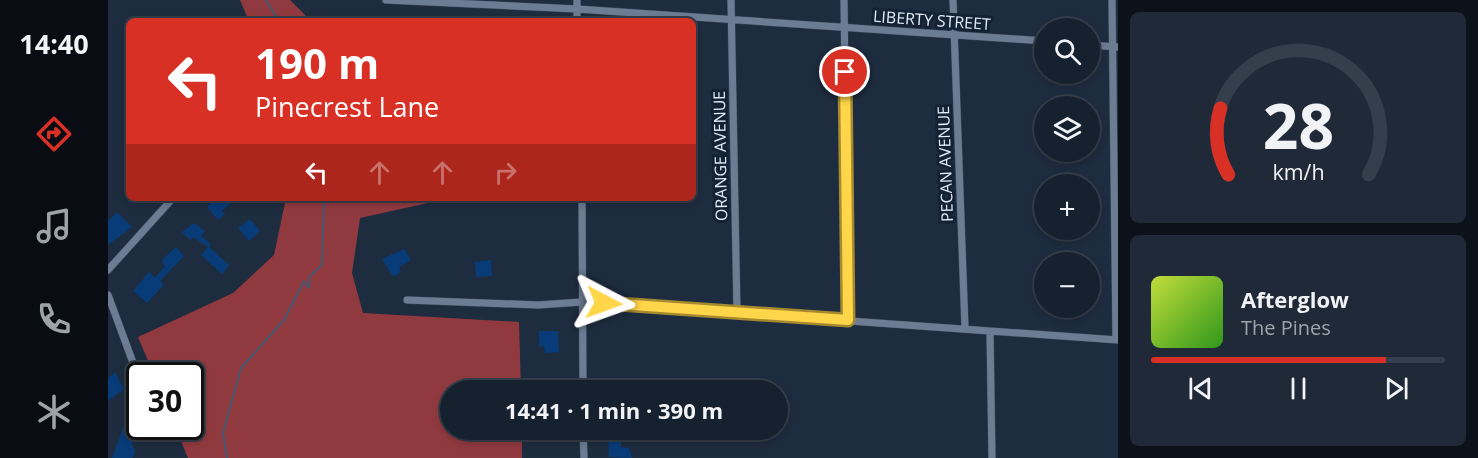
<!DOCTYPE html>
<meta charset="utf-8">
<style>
body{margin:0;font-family:"Open Sans",sans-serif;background:#1f2937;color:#f1f3f6;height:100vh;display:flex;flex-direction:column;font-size:22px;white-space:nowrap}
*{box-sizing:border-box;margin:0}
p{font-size:20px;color:#9ea3aa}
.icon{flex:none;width:33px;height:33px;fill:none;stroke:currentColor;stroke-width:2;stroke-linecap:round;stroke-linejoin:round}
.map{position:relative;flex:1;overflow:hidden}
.panel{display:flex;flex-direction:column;gap:12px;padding:12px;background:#0c121a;width:360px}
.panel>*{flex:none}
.hud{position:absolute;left:18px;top:18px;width:570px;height:183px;border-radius:9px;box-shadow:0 3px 9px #0003,0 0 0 2px #353e4b;background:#d93025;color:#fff;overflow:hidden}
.tools{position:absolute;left:926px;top:18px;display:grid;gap:12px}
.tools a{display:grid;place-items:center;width:66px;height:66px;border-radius:50%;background:#16212f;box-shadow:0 3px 9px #0003,0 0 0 2px #353e4b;font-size:30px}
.speed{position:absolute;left:18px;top:362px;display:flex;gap:12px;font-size:30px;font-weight:700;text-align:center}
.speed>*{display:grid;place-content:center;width:78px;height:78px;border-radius:50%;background:#16212f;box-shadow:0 3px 9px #0003,0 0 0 2px #353e4b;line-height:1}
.speed .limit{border:3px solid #111;border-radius:9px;background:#fff;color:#111}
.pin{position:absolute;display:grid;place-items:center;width:51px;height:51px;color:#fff;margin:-26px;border:3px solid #fff;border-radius:50%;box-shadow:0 2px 6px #0007}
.me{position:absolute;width:66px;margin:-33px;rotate:94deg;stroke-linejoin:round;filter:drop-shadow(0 0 4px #0008)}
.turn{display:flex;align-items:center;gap:21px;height:126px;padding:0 30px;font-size:27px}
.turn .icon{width:78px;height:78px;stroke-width:2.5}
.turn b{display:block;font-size:42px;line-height:51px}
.lanes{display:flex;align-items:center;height:57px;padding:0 30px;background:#0003;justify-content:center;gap:30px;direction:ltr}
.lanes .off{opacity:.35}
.panel .tile{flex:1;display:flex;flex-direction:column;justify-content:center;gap:9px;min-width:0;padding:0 21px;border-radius:9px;background:#1f2937}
.panel .dial{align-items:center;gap:0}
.dial svg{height:156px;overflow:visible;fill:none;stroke:#353e4b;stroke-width:7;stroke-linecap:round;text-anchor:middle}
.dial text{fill:#f1f3f6;stroke:none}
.song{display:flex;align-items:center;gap:18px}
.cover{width:72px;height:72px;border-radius:9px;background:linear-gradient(135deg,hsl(70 70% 55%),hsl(110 70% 35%))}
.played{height:6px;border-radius:3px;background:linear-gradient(90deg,#d93025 80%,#353e4b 80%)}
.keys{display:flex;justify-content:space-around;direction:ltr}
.trip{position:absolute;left:332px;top:380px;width:348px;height:60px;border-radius:30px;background:#16212f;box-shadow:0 3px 9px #0003,0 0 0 2px #353e4b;font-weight:700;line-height:60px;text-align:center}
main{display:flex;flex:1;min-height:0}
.dock{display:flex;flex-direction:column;width:108px;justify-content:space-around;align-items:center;background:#090d13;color:#9ea3aa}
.dock .icon{width:42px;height:42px}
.dock .selected{color:#d93025}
.dock b{font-size:27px;color:#f1f3f6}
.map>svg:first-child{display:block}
.forest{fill:#903a3f}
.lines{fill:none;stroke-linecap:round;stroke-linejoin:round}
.stream{stroke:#455771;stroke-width:2}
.building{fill:#083c79}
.street-casing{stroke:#3c4858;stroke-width:8}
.street{stroke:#6c7c93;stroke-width:7}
.route-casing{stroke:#a68a30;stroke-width:15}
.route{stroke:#ffd54a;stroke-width:10}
.labels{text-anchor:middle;stroke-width:6;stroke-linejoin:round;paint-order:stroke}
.street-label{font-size:16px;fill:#e3ecf9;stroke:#142235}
</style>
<main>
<nav class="dock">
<b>14:40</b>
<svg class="icon selected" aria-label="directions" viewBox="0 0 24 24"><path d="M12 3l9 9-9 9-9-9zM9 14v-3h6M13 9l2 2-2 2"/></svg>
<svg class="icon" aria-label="music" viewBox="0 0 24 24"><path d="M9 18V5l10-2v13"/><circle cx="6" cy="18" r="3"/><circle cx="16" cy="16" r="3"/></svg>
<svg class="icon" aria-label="phone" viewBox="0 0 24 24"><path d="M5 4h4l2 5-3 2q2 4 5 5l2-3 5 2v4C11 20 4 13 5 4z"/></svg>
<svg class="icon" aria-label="climate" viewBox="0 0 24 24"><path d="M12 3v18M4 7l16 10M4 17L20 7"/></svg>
</nav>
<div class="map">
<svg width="1010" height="458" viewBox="0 0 1010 458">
<rect width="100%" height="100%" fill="#1e2c3f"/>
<path class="forest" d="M132,0H182L203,21H141Z
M178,198H320V203L252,218L244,273L255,313L411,322L413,390H342V429H414V458H80L67,426H82V375H46L30,337L125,293L166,255Z"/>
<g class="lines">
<path class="stream" d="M158,0L171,21
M119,458L115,433L133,368L176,320L196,281L201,288L202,276L214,265L216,198"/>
</g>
<path class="building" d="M109,198H128L114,211L117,214L110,220L99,207Z
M9,212L24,227L0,245V221Z
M142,219L152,231L141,241L130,228Z
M86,223L97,231L93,236L103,244L101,247L121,265L114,274L93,255L100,247L85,237L82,240L74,232Z
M68,247L76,256L53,280L55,286L39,303L25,291L41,272L47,278L57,266L54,263L55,259Z
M296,249L303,260L291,267L293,272L285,277L274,259Z
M383,260L384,276L368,277L367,262Z
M431,331H450L451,352L437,353L436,346L431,347Z
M7,372L16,389L0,401V378Z
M434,380L454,381V390H434Z
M20,415L32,420L24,444L27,450L25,458H4Z
M500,434H513V447L521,448L524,458L501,457Z"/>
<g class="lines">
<g class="street-casing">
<path id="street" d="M278,0L469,9L936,41
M469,0V21
M623,0L629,312
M736,0L740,320
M845,0L857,328
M1004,0L1008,340
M981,45L1010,47
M474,198L475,390
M0,270L65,198
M0,295L27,368
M299,300L430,305L474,302L1010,340
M882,331L884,458
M475,429L476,458"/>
</g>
<use href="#street" class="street"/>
</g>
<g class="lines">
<g class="route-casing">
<path id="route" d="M496,303L740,320L737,72"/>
</g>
<use href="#route" class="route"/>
</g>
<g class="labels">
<g class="street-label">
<text transform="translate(824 20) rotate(4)" y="6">LIBERTY STREET</text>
<text transform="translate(612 156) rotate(-91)" y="6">ORANGE AVENUE</text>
<text transform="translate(837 164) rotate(-92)" y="6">PECAN AVENUE</text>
</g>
</g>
</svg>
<div class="tools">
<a><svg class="icon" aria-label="search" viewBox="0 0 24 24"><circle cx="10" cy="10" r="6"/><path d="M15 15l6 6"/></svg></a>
<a><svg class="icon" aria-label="layers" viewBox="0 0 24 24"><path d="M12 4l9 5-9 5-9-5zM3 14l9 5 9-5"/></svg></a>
<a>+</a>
<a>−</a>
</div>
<div class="speed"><div class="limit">30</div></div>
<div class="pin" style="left:737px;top:72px;background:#d93025"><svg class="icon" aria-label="arrive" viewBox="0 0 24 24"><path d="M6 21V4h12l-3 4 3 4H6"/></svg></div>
<svg class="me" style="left:496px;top:303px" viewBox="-20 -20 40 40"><path d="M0-17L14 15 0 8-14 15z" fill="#ffd54a" stroke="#fff" stroke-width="4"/></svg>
<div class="trip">14:41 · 1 min · 390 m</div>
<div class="hud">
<div class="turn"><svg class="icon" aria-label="left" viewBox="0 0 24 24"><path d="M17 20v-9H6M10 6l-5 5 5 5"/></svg><div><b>190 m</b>Pinecrest Lane</div></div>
<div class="lanes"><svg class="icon" aria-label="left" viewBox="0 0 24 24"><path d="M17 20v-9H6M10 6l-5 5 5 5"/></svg><svg class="icon off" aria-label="ahead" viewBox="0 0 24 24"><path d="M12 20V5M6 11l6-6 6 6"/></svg><svg class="icon off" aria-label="ahead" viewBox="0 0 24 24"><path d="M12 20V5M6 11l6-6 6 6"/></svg><svg class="icon off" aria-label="right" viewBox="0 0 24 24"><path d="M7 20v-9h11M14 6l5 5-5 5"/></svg></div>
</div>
</div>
<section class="panel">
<div class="tile dial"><svg viewBox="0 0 100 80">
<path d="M14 69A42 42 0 1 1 86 69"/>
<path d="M14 69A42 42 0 0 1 10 35" stroke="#d93025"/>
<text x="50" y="56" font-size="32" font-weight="700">28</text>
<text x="50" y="72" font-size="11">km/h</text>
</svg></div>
<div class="tile">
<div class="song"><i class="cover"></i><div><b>Afterglow</b><p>The Pines</p></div></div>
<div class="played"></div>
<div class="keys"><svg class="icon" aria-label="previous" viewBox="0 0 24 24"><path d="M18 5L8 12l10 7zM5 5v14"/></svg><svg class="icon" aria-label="pause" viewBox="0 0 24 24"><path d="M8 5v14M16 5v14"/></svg><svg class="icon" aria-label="next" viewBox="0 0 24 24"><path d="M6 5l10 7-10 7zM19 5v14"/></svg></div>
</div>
</section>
</main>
